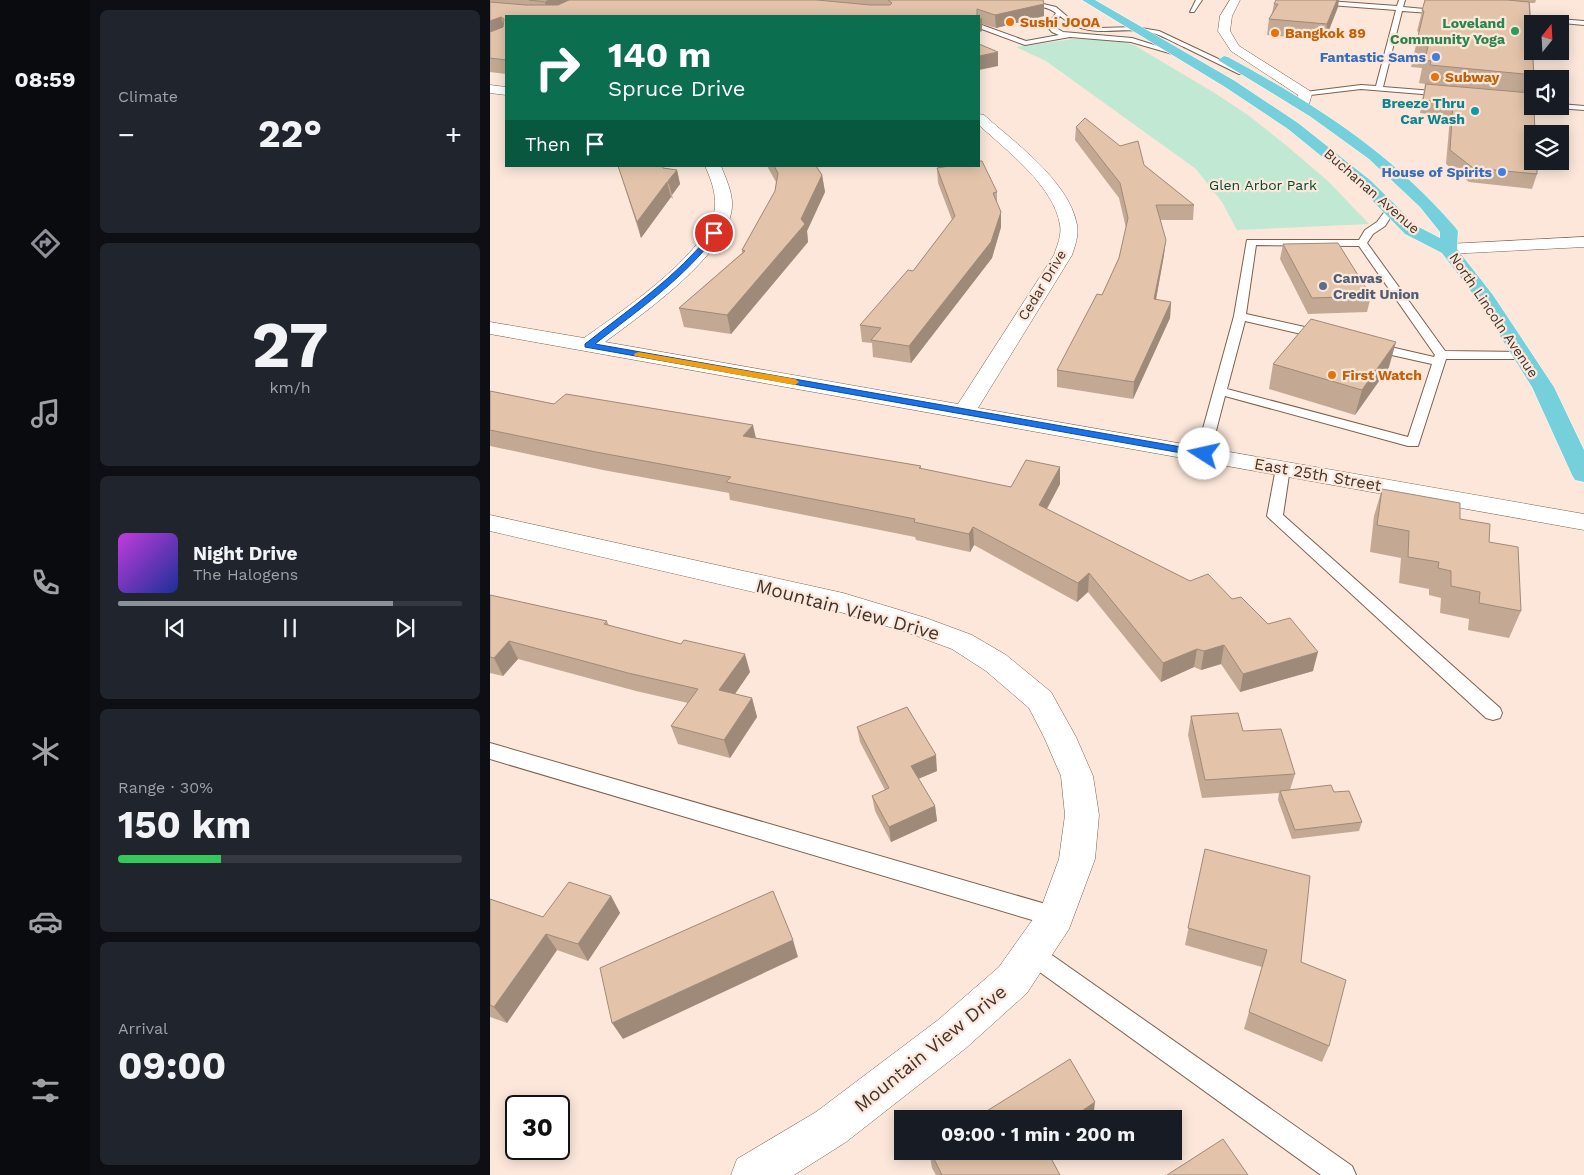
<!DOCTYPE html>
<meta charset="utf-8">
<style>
body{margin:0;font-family:"Work Sans",sans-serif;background:#20242c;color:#f1f3f6;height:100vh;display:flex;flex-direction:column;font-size:19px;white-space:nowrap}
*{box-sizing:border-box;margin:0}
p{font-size:16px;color:#9ea1a6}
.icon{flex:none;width:28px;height:28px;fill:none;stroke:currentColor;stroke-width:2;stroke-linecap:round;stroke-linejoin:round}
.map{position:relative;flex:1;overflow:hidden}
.drawer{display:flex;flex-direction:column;gap:10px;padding:10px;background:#0d0f14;width:400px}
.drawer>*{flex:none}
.top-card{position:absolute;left:15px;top:15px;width:475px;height:152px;border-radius:0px;box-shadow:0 2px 12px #0003;background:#0b6e4f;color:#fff;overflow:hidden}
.needle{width:32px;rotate:18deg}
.fabs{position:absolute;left:1034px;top:15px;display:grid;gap:10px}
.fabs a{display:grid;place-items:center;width:45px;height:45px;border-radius:0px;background:#171b24;box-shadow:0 2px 12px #0003;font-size:25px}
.speed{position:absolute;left:15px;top:1095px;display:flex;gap:10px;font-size:25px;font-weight:700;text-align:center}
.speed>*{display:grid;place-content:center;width:65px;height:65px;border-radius:50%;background:#171b24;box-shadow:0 2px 12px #0003;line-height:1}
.speed .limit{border:2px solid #111;border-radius:8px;background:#fff;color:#111}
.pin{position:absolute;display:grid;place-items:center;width:42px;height:42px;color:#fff;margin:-21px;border:2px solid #fff;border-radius:50%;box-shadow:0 1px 5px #0007}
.me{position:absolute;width:55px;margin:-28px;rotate:280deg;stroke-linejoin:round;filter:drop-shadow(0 0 4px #0008)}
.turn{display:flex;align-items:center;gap:18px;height:105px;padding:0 20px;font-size:22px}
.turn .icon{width:65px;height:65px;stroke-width:2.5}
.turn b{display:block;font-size:35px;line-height:42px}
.then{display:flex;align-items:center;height:48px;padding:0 20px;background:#0003;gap:10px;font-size:19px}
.big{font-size:38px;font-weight:700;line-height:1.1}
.drawer .widget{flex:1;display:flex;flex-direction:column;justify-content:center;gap:8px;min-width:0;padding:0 18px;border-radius:8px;background:#20242c}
.drawer .dial{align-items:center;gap:0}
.dial b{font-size:65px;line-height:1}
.song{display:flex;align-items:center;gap:15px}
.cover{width:60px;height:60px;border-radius:8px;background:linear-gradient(135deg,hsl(290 70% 55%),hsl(230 70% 35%))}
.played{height:5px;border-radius:2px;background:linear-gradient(90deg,#8c9099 80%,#363941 80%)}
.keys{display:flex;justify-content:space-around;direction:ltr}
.heat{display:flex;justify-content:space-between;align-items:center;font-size:28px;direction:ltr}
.charge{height:8px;border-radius:4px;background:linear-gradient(90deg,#34c759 30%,#363941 0)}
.trip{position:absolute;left:404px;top:1110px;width:288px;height:50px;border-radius:0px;background:#171b24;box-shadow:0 2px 12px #0003;font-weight:700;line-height:50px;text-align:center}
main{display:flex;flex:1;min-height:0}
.tab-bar{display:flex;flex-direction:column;width:90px;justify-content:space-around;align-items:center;background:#090b0e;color:#9ea1a6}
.tab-bar .icon{width:35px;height:35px}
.tab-bar .active{color:#8c9099}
.tab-bar b{font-size:22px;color:#f1f3f6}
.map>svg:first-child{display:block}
.green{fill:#c1e8d3}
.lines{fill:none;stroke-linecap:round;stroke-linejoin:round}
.service-casing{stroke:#7e604d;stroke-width:2}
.minor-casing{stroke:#7e604d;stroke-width:1}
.tertiary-casing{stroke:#7e604d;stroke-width:1}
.trunk-casing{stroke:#fff;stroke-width:1}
.service{fill:#fff;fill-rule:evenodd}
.minor{fill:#fff;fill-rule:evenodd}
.tertiary{fill:#fff;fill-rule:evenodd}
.trunk{fill:#76d0db;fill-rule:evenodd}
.wall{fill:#c3a993}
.shaded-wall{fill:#9f8978}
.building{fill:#e3c4ab;stroke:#9f8978}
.route{fill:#1a73e8;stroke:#114b97}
.slow{fill:#f59e0b}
.food-dot{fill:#e8710a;stroke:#fce7da;stroke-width:2}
.leisure-dot{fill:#2e9e5b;stroke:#fce7da;stroke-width:2}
.shop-dot{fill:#3f7fe0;stroke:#fce7da;stroke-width:2}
.culture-dot{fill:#0f9aa8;stroke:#fce7da;stroke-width:2}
.service-dot{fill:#5c6f8a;stroke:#fce7da;stroke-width:2}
.labels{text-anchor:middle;stroke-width:4.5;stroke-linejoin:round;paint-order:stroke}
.far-food-label{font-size:14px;font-weight:bold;fill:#c56008;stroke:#fce7da;text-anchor:start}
.far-leisure-label{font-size:14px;font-weight:bold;fill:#27864d;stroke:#fce7da;text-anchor:end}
.far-shop-label{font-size:14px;font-weight:bold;fill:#366cbe;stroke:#fce7da;text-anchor:end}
.far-culture-label{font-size:14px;font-weight:bold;fill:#0d838f;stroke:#fce7da;text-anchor:end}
.far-park-label{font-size:14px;fill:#024830;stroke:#fce7da}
.far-street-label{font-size:14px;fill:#40332a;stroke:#fce7da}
.far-service-label{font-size:14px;font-weight:bold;fill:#4e5e75;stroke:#fce7da;text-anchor:start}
.street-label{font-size:16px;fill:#40332a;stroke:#fce7da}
.near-street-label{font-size:19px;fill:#40332a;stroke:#fce7da}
</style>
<main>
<nav class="tab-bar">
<b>08:59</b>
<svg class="icon active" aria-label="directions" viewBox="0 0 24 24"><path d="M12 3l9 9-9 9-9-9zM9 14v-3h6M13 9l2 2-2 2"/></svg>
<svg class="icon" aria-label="music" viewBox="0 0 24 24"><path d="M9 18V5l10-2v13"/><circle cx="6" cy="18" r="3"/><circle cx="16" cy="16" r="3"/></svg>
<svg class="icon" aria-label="phone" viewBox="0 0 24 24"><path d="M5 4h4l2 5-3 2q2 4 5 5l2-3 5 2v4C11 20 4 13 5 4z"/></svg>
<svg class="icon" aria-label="climate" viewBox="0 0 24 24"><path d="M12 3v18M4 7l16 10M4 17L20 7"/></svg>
<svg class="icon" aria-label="car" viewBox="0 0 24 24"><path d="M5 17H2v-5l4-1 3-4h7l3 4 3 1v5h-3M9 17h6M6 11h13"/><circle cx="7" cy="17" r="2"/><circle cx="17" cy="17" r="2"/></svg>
<svg class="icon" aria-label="filters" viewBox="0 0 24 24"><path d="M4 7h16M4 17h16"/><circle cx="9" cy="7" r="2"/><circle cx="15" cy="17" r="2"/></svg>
</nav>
<section class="drawer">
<div class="widget"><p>Climate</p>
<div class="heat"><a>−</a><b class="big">22°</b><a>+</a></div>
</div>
<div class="widget dial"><b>27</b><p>km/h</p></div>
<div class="widget">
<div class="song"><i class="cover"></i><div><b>Night Drive</b><p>The Halogens</p></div></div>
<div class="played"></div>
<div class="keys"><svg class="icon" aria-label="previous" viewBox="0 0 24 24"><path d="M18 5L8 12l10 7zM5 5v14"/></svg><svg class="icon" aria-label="pause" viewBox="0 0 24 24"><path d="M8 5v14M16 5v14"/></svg><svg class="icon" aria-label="next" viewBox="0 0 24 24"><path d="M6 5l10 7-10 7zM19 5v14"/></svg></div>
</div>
<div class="widget"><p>Range · 30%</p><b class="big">150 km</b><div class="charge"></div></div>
<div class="widget"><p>Arrival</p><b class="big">09:00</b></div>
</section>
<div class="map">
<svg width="1094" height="1175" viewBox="0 0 1094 1175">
<rect width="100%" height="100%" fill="#fce7da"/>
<path class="green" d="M584,39L627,40L644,45L723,92L758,115L797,146L839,182L879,224L747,230L732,202L706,169L556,61L526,47Z"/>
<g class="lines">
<g class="service-casing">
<path id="service" d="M503,0L541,1L566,7L585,23L596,26L609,28L645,27L669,31L756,72L749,74C731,65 712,56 694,47C685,43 675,37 666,34C632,23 601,43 570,16L563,26L573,32L642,38L690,53L686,55L641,42L580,37L535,45L489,28V24L536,41L569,35L562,32L557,26L566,13C549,0 521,10 503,0Z
M706,0H712L704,12H700Z
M797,0H824L907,6L909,0H915L913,7L956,11L957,12L954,14L912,11L893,87L956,92L960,94L956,96L871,89L812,96L811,94L815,92L871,85L886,86L906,10L800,2Z
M1019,15L1094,21V25L1017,18V16Z
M1070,104L1094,106V110L1067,108L1066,106H1070Z
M901,206L906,209L895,226L883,234L877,243L955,351L1032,352L1036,353L1038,356L1036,359H956L928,446H918L735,396L720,454L718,457H708L706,454L744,316L757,240H869L875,230L887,222L898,207ZM766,245L869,246L945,355L944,357L883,343L877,347L879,350L942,364L918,437L737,389L755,321L833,339L839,335L837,332L756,314Z
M793,464L798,465L800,468L793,515L1010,708L1012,713L1010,718L1003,720L996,718L780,519L777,516L786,468L788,465Z
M0,743L566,907L574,910L577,917L574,924L566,927L0,759Z
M541,942L549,946L862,1166L866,1175H831L533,960L530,953L533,946Z"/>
</g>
<g class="minor-casing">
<path id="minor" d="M740,0H750L742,16L740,31L749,46L820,91L822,94L818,107H808L806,104L808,95L741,51L728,31L730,16Z
M0,85L16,87V95L0,93Z
M489,114L494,115C525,143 579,181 587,225C589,235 585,246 582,255L488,408L1094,514V530L0,334V322L94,338C129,313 221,252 225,207C226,193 221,179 215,166H231C236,179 243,193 242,207C239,254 151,315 115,342L468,404L564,255C567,246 572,235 570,225C564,186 517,151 489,125Z
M0,515L353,593L436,618L482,635L516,655L561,692L586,737L603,776L609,815L605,859L579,929L537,993L476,1048L356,1142L304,1175H241L247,1159L326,1112L448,1020L509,967L551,908L569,859L575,815L571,776L554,737L539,708L496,671L462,649L416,632L350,612L0,531Z"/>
</g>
<g class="tertiary-casing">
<path id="tertiary" d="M1094,237V247L958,254L952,253L949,249L952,245L958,244Z"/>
</g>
<g class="trunk-casing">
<path id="trunk" d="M592,0H605L745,81L808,123L880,180L927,226L950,238V232L930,207L879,159L821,117L728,60L734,56L738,57C826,105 899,151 965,227L968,231L967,249L1003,295L1064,387L1094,450V482L1085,480L1082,475L1042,387L988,301L952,253L915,234L868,186L798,129L735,87Z"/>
</g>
<use href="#service" class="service"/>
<use href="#minor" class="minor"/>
<use href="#tertiary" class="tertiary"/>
<use href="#trunk" class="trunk"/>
</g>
<path class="wall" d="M0,0H553L554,16L506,28L492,24V31L489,32V16H16V74L0,72Z
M935,0H1046L1045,3H1040L1044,75L1038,93L1047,174L1042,189L979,182L956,164L960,117L930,113L935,84L929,83L932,68L921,67L929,32L927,31Z
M784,4L848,7L835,40L777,35L779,19L782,13Z
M586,127L654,165L704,205L703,220H670L674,255L666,300L681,302L680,318L643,399L567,387V370L612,295L629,258L636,228L629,198L585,140Z
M128,166L173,168L187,170L190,184L182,195L183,199L181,197L151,238Z
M277,166H326L332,175L335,192L317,231L318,242L241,334L194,327L189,308L252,253V250L285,191L286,182Z
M447,168L507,192V203L511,212V227L502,258L421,363L383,357L382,343L372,342L370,325L423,271L462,220L448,183Z
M793,244L881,296L877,312L818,314L790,259Z
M783,364L899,367L865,415L779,389Z
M0,391L64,404L431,466V469L521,487L570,467V484L557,509L700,581L742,599L823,671L750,692L731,664L711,670L704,667L671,682L598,592L587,602L484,545L480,552L426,540L425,537L240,500L239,493L113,470L0,446Z
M892,489L970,519L999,542L1031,611L1019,638L978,630L979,619L950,613L951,598L939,595V589L909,583L911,558L880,552L884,516Z
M0,595L117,621L119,626L260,672L245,694L262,698L267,717L240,758L188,744L181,726L198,703L146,691L28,659L13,676L0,673Z
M701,716L753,731L805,774L800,790L872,822L869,831L802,839L788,800L789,793L712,798L698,735Z
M367,727L447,771L428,779L445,806L447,821L401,842L385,811L382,796L395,790L370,742Z
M715,849L839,1046L832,1062L754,1029L772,967L695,945Z
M121,896L130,913L98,961L67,950L17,1023L0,1017V899L53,917Z
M439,1151H563L559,1154L570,1175H446L442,1168Z"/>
<path class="shaded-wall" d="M59,0H88L58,13L55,2Z
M847,0H849L848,7L835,40L837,24Z
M554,4V16L506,28L505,15Z
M11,17L15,30L0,35V21Z
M492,18V31L489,32V19Z
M508,52V66L489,70V56Z
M187,170L190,184L182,195L178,181Z
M332,175L335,192L317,231L318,242L241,334L237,315L311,219Z
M177,182L181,197L151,238L147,222Z
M511,212V227L502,258L421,363L419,346Z
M676,240L674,255L663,315L664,299Z
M681,302L680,318L643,399L644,382Z
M906,342L899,367L865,415L872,390Z
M263,425L267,443L253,436Z
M570,467V484L549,523V505Z
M483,527L484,545L480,552L479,534Z
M599,573L598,592L587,602L588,583Z
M19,641L28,659L13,676L4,658Z
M734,645L731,664L711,670L714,651Z
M707,649L704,667L671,682L673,663Z
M828,652L823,671L750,692L753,674Z
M255,654L260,672L235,708L229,690Z
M262,698L267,717L240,758L234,740Z
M446,755L447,771L423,781L421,766Z
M445,806L447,821L401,842L399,827Z
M121,896L130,913L98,961L88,944Z
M56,934L67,950L17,1023L4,1007Z
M303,940L308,957L133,1039L122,1023Z
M605,1102L603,1119H580Z"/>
<path class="building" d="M39,0H59L55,2Z
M79,0H327L380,5H400L402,3L398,0H553L554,4L505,15L487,9V16H488H16V60L0,58V32L13,27L14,19L11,17L0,21V2L36,5H68Z
M786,0H847L837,24L779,19L788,4H784Z
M935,0H1017L1039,2L1044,75L940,65L941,61L935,60L938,46L926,45L934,11H932Z
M489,44L508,52L489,56Z
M936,84L1041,93L1042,95V106H1044L1045,134H1042V161H1047V174L983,168L960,150L963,103L933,100Z
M595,118L630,146L648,141L654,165L704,205H666L676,240L664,299L681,302L644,382L567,370L607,294L612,295L629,258L638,218L630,183L586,127Z
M489,161H492L507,192L503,193L511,212L501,242L419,346L381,340L391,328L370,325L418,270L423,271L465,216L447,168L459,166H489Z
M128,166H172L173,168L187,170L178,181L179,184L177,182L147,222Z
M284,166H326L332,175L311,219L315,224L237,315L189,308L255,251L252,250L285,191L288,173Z
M848,243L881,296L822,298L793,244Z
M821,319L906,342L872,390L783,364Z
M0,391L64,404L76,394L263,425L253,436L431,466L429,468L521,487L536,460L570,467L549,505L700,581L718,574L742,599L751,597L778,624L800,618L828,652L753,674L734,645L714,651L707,649L673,663L599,573L588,583L483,527L479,534L424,522L425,519L236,482L241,477L106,452L0,430Z
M892,489L970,503V519L1000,524L999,542L1028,547L1031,611L989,603L990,592L961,586V571L948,568L949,562L918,557L919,531L887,525Z
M0,595L117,621L114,624L191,644L194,640L255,654L229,690L262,698L234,740L181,726L208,689L138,673L19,641L4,658L0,657Z
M417,707L446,755L421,766L445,806L399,827L382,796L399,788L367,727Z
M748,713L753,731L791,729L805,774L715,780L701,716Z
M841,785L844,792L859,791L872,822L805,830L790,791Z
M715,849L820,876L811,962L856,980L839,1046L759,1012L777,950L698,928Z
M79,882L121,896L88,944L56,934L4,1007L0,1005V899L53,917Z
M283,891L303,940L122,1023L110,968Z
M580,1059L605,1102L580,1119H484Z
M733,1139L758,1175H677Z
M440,1151H557L570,1175H452Z"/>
<path class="route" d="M222,232L228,233C195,278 148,310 105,344L714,451L718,454L714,457L95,347V344C139,309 187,277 222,232Z"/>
<path class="slow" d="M148,352L305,379L309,382L305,385L145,356L144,354Z"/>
<g class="food-dot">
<circle cx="520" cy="22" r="5"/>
<circle cx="785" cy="33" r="5"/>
<circle cx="945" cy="77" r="5"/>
<circle cx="842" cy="375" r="5"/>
</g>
<circle class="leisure-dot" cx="1025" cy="31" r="5"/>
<g class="shop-dot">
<circle cx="946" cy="57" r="5"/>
<circle cx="1012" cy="172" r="5"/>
</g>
<circle class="culture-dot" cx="985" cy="111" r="5"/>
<circle class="service-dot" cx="833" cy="286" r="5"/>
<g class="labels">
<g class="far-food-label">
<text x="530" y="27">Sushi JOOA</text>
<text x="795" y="38">Bangkok 89</text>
<text x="955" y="82">Subway</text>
<text x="852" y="380">First Watch</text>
</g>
<g class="far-leisure-label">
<text x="1015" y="28">Loveland<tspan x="1015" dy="16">Community Yoga</tspan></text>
</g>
<g class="far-shop-label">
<text x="936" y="62">Fantastic Sams</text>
<text x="1002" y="177">House of Spirits</text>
</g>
<g class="far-culture-label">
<text x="975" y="108">Breeze Thru<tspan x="975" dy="16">Car Wash</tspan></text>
</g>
<g class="far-park-label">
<text x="773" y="190">Glen Arbor Park</text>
</g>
<g class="far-street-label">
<text transform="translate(882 191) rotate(41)" y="5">Buchanan Avenue</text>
<text transform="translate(552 285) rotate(-59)" y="5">Cedar Drive</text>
<text transform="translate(1004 315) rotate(56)" y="5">North Lincoln Avenue</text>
</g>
<g class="far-service-label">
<text x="843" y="283">Canvas<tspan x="843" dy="16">Credit Union</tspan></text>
</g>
<g class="street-label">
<text transform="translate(828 474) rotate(10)" y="6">East 25th Street</text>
</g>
<g class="near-street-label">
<text transform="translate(358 609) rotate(15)" y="7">Mountain View Drive</text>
<text transform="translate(440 1048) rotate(-39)" y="7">Mountain View Drive</text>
</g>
</g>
</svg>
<div class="fabs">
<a><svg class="needle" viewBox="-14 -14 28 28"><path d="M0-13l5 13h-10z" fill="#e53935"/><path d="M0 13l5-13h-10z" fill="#9ea1a6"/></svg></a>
<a><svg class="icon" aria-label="sound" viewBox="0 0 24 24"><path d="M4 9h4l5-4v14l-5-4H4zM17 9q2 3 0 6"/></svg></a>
<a><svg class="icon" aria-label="layers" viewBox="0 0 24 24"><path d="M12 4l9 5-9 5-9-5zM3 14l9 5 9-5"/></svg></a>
</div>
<div class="speed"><div class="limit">30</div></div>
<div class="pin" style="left:224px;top:233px;background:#d93025"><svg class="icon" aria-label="arrive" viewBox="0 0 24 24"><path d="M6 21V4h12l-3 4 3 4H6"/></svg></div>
<svg class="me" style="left:714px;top:454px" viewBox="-20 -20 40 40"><circle r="19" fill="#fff"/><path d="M0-13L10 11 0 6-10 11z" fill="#1a73e8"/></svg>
<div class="trip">09:00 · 1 min · 200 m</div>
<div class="top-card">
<div class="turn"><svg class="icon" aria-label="right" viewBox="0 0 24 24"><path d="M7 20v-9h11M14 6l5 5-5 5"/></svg><div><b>140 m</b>Spruce Drive</div></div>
<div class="then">Then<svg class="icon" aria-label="arrive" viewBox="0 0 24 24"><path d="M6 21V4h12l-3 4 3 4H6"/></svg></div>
</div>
</div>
</main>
